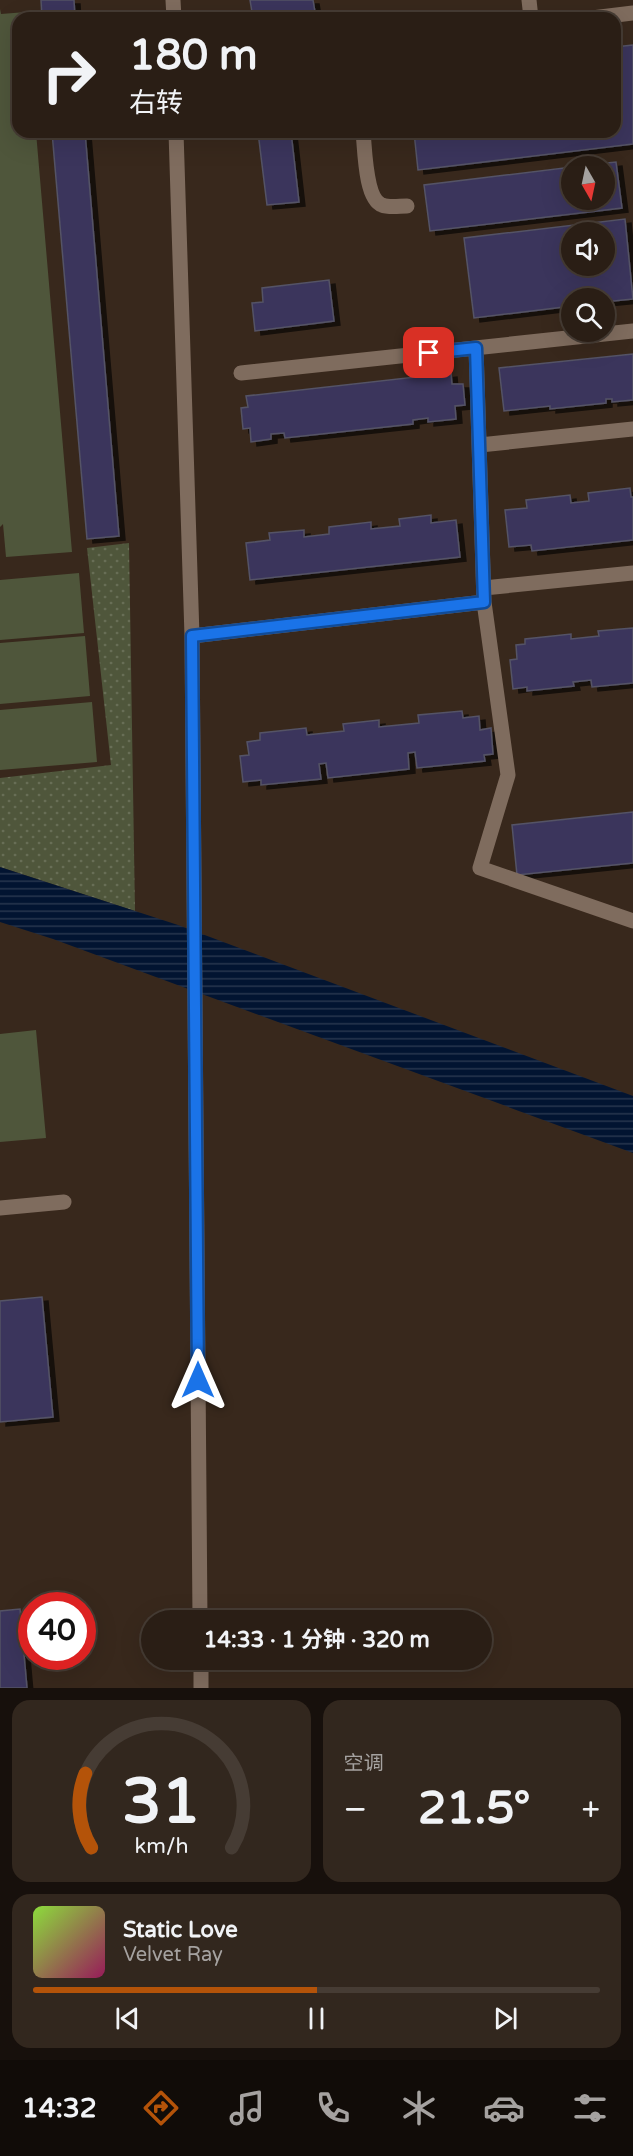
<!DOCTYPE html>
<html lang="zh">
<meta charset="utf-8">
<style>
body{margin:0;font-family:"Varela Round","Noto Sans SC",sans-serif;background:#32271e;color:#f1f3f6;height:100vh;display:flex;flex-direction:column;font-size:22px;white-space:nowrap}
*{box-sizing:border-box;margin:0}
p{font-size:20px;color:#a5a2a0}
.icon{flex:none;width:33px;height:33px;fill:none;stroke:currentColor;stroke-width:2;stroke-linecap:round;stroke-linejoin:round}
.map{position:relative;height:1688px;overflow:hidden}
.panel{display:flex;flex-direction:column;gap:12px;padding:12px;background:#17100c;flex:1}
.panel>*{flex:none}
.guide{position:absolute;left:12px;top:12px;width:609px;height:126px;border-radius:18px;box-shadow:0 6px 24px #0002,0 0 0 2px #463c34;background:#2a1e15;color:#f1f3f6;overflow:hidden}
.needle{width:39px;rotate:171deg}
.controls{position:absolute;left:561px;top:156px;display:grid;gap:12px}
.controls a{display:grid;place-items:center;width:54px;height:54px;border-radius:50%;background:#2a1e15;box-shadow:0 6px 24px #0002,0 0 0 2px #463c34;font-size:30px}
.speed{position:absolute;left:18px;top:1592px;display:flex;gap:12px;font-size:30px;font-weight:700;text-align:center}
.speed>*{display:grid;place-content:center;width:78px;height:78px;border-radius:50%;background:#2a1e15;box-shadow:0 6px 24px #0002,0 0 0 2px #463c34;line-height:1}
.speed .limit{border:9px solid #d22;background:#fff;color:#111}
.pin{position:absolute;display:grid;place-items:center;width:51px;height:51px;color:#fff;margin:-26px;border-radius:12px;box-shadow:0 3px 9px #0006}
.me{position:absolute;width:66px;margin:-33px;rotate:0deg;stroke-linejoin:round;filter:drop-shadow(0 0 4px #0008)}
.turn{display:flex;align-items:center;gap:21px;height:126px;padding:0 18px;font-size:27px}
.turn .icon{width:78px;height:78px;stroke-width:2.5}
.turn b{display:block;font-size:42px;line-height:51px}
.big{font-size:45px;font-weight:700;line-height:1.1}
.panel .tile{flex:1;display:flex;flex-direction:column;justify-content:center;gap:9px;min-width:0;padding:0 21px;border-radius:18px;background:#32271e}
.panel .dial{align-items:center;gap:0}
.dial svg{height:156px;overflow:visible;fill:none;stroke:#463c34;stroke-width:7;stroke-linecap:round;text-anchor:middle}
.dial text{fill:#f1f3f6;stroke:none}
.song{display:flex;align-items:center;gap:18px}
.cover{width:72px;height:72px;border-radius:9px;background:linear-gradient(135deg,hsl(90 70% 55%),hsl(330 70% 35%))}
.played{height:6px;border-radius:3px;background:linear-gradient(90deg,#b45309 50%,#463c34 50%)}
.keys{display:flex;justify-content:space-around;direction:ltr}
.heat{display:flex;justify-content:space-between;align-items:center;font-size:33px;direction:ltr}
.panel .tiles{flex:1;display:grid;gap:12px;grid-template-columns:1fr 1fr}
.tile:last-child{grid-column:span 2}
.trip{position:absolute;left:141px;top:1610px;width:351px;height:60px;border-radius:30px;background:#2a1e15;box-shadow:0 6px 24px #0002,0 0 0 2px #463c34;font-weight:700;line-height:60px;text-align:center}
.tabs{display:flex;height:96px;justify-content:space-around;align-items:center;background:#110c08;color:#a5a2a0}
.tabs .icon{width:42px;height:42px}
.tabs .on{color:#b45309}
.tabs b{font-size:27px;color:#f1f3f6}
.map>svg:first-child{display:block}
.grass{fill:url(#grass-dots)}
.park{fill:#4f563b}
.water{fill:url(#water-rules)}
.building{fill:#3b365b;stroke:#545366;stroke-width:1.5;fill-rule:evenodd;filter:url(#shadow)}
.lines{fill:none;stroke-linecap:round;stroke-linejoin:round}
.minor{stroke:#7f6c5e;stroke-width:15}
.route-casing{stroke:#114b97;stroke-width:15}
.route{stroke:#1a73e8;stroke-width:10}
</style>
<div class="map">
<svg width="633" height="1688" viewBox="0 0 633 1688">
<defs>
<pattern id="grass-dots" width="8" height="8" patternUnits="userSpaceOnUse" patternTransform="scale(1.5)"><rect width="8" height="8" fill="#4f563b"/><path d="M2 2h.1M6 6h.1" fill="none" stroke="#686e56" stroke-width="1.8" stroke-linecap="round"/></pattern>
<pattern id="water-rules" width="6" height="5" patternUnits="userSpaceOnUse" patternTransform="scale(1.5)"><rect width="6" height="5" fill="#021431"/><path d="M0 2.5h6" fill="none" stroke="#27354e"/></pattern>
<filter id="shadow"><feDropShadow dx="6" dy="4" stdDeviation="0" flood-color="#0009"/></filter>
</defs>
<rect width="100%" height="100%" fill="#38281c"/>
<path class="grass" d="M129,543L135,911L0,867V778L111,765L87,548Z"/>
<path class="park" d="M0,9L1,14L26,12V18H18V132H36L72,552L6,557L3,524L0,527Z
M79,573L84,633L0,640V580Z
M85,636L90,696L0,704V643Z
M92,702L97,762L0,770V710Z
M36,1030L46,1138L0,1142V1034Z"/>
<path class="water" d="M0,867L178,925L633,1096V1153L53,939L0,922Z"/>
<path class="building" d="M41,0H74L75,18H42Z
M250,0H313L316,18H253Z
M633,45V144L418,170L414,132H615V47Z
M52,132H85L119,536L87,539Z
M258,132H291L299,202L267,205Z
M616,162L622,208L430,231L424,185L572,167V200H604V166H577Z
M625,219L633,299L604,302V298H572V306L474,318L464,238ZM572,232H604V266H572Z
M329,280L334,321L255,331L252,303L263,302L262,288Z
M633,354V400L612,402V399H606V403L550,409V406L504,411L499,368Z
M451,373L452,384H463L465,405L455,406L456,419L428,422V418L413,420V424L285,438L284,433L271,434V439L251,442L250,428L243,429L241,408L248,407L246,396Z
M630,488L631,497H633V540L532,551L531,545L509,547L505,510L527,508L526,500L570,495L571,503L589,501L588,493Z
M431,515V523L456,520L460,557L250,580L246,543L270,540L269,533L304,530V537L329,534V527L371,522V529L400,526L399,519Z
M633,628V683L592,687L591,680L573,682L574,686L527,691V687L513,689L510,660L517,659L516,645L525,644V639L571,634V639L599,636L598,631Z
M462,711L463,718L479,716L480,730L491,728L493,754L484,755L485,761L417,768L415,752L408,753L409,769L328,778L326,763L319,764L321,779L261,785V780L243,782L240,756L249,755L247,742L260,740V733L306,728L307,735L344,731L343,724L379,720V727L419,723L418,715Z
M633,812V863L517,875L512,825Z
M42,1297L53,1417L0,1422V1301Z
M20,1609L27,1688H0V1611Z"/>
<g class="lines">
<path class="minor" d="M173,0L174,18
M529,0L531,18
M592,18L633,13
M176,132L192,636L200,1620
M363,132C365,149 365,199 382,205C389,208 399,206 407,206
M476,348L484,602L508,775L480,868L633,921
M241,373L633,331
M480,445L633,429
M484,588L633,573
M192,636L484,602
M0,1208L64,1202
M201,1659V1688"/>
</g>
<g class="lines">
<g class="route-casing">
<path id="route" d="M198,1380L192,636L484,602L476,348L429,353"/>
</g>
<use href="#route" class="route"/>
</g>
</svg>
<div class="controls">
<a><svg class="needle" viewBox="-14 -14 28 28"><path d="M0-13l5 13h-10z" fill="#e53935"/><path d="M0 13l5-13h-10z" fill="#a5a2a0"/></svg></a>
<a><svg class="icon" aria-label="sound" viewBox="0 0 24 24"><path d="M4 9h4l5-4v14l-5-4H4zM17 9q2 3 0 6"/></svg></a>
<a><svg class="icon" aria-label="search" viewBox="0 0 24 24"><circle cx="10" cy="10" r="6"/><path d="M15 15l6 6"/></svg></a>
</div>
<div class="speed"><div class="limit">40</div></div>
<div class="pin" style="left:429px;top:353px;background:#d93025"><svg class="icon" aria-label="arrive" viewBox="0 0 24 24"><path d="M6 21V4h12l-3 4 3 4H6"/></svg></div>
<svg class="me" style="left:198px;top:1380px" viewBox="-20 -20 40 40"><path d="M0-17L14 15 0 8-14 15z" fill="#1a73e8" stroke="#fff" stroke-width="4"/></svg>
<div class="trip">14:33 · 1 分钟 · 320 m</div>
<div class="guide">
<div class="turn"><svg class="icon" aria-label="right" viewBox="0 0 24 24"><path d="M7 20v-9h11M14 6l5 5-5 5"/></svg><div><b>180 m</b>右转</div></div>
</div>
</div>
<section class="panel">
<div class="tiles">
<div class="tile dial"><svg viewBox="0 0 100 80">
<path d="M14 69A42 42 0 1 1 86 69"/>
<path d="M14 69A42 42 0 0 1 11 31" stroke="#b45309"/>
<text x="50" y="56" font-size="32" font-weight="700">31</text>
<text x="50" y="72" font-size="11">km/h</text>
</svg></div>
<div class="tile"><p>空调</p>
<div class="heat"><a>−</a><b class="big">21.5°</b><a>+</a></div>
</div>
<div class="tile">
<div class="song"><i class="cover"></i><div><b>Static Love</b><p>Velvet Ray</p></div></div>
<div class="played"></div>
<div class="keys"><svg class="icon" aria-label="previous" viewBox="0 0 24 24"><path d="M18 5L8 12l10 7zM5 5v14"/></svg><svg class="icon" aria-label="pause" viewBox="0 0 24 24"><path d="M8 5v14M16 5v14"/></svg><svg class="icon" aria-label="next" viewBox="0 0 24 24"><path d="M6 5l10 7-10 7zM19 5v14"/></svg></div>
</div>
</div>
</section>
<nav class="tabs">
<b>14:32</b>
<svg class="icon on" aria-label="directions" viewBox="0 0 24 24"><path d="M12 3l9 9-9 9-9-9zM9 14v-3h6M13 9l2 2-2 2"/></svg>
<svg class="icon" aria-label="music" viewBox="0 0 24 24"><path d="M9 18V5l10-2v13"/><circle cx="6" cy="18" r="3"/><circle cx="16" cy="16" r="3"/></svg>
<svg class="icon" aria-label="phone" viewBox="0 0 24 24"><path d="M5 4h4l2 5-3 2q2 4 5 5l2-3 5 2v4C11 20 4 13 5 4z"/></svg>
<svg class="icon" aria-label="climate" viewBox="0 0 24 24"><path d="M12 3v18M4 7l16 10M4 17L20 7"/></svg>
<svg class="icon" aria-label="car" viewBox="0 0 24 24"><path d="M5 17H2v-5l4-1 3-4h7l3 4 3 1v5h-3M9 17h6M6 11h13"/><circle cx="7" cy="17" r="2"/><circle cx="17" cy="17" r="2"/></svg>
<svg class="icon" aria-label="filters" viewBox="0 0 24 24"><path d="M4 7h16M4 17h16"/><circle cx="9" cy="7" r="2"/><circle cx="15" cy="17" r="2"/></svg>
</nav>
